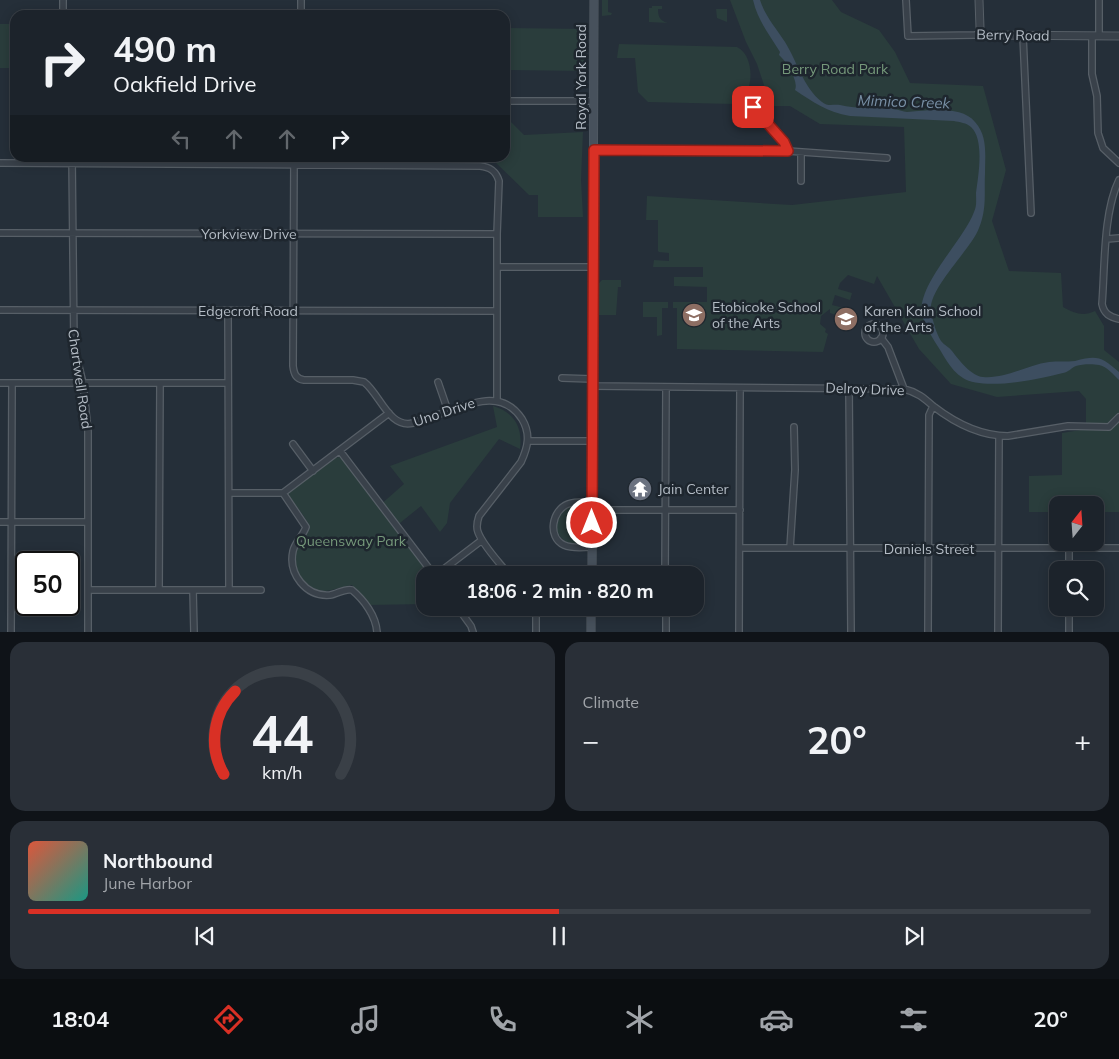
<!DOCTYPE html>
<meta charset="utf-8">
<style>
body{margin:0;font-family:Mulish,sans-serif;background:#292f37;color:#f1f3f6;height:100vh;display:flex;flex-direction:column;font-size:19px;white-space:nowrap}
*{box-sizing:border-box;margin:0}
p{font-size:16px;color:#a0a4a9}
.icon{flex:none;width:28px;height:28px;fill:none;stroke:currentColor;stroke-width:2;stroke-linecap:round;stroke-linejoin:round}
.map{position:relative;height:632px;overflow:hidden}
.drawer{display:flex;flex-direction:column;gap:10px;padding:10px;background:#0f1318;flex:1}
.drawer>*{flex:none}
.banner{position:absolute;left:10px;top:10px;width:500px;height:152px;border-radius:15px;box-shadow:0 2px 12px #0003,0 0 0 1px #3a4047;background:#1c232b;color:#f1f3f6;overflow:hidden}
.needle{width:32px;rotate:17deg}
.controls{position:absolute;left:1049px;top:496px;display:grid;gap:10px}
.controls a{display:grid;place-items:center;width:55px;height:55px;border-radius:10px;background:#1c232b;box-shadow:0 2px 12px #0003,0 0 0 1px #3a4047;font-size:25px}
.speed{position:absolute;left:15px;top:551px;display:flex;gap:10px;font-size:25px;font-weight:700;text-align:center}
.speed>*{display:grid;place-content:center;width:65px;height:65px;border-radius:50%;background:#1c232b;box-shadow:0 2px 12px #0003,0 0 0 1px #3a4047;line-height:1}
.speed .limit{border:2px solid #111;border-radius:8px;background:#fff;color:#111}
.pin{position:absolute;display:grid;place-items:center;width:42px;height:42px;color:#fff;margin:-21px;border-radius:10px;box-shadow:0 2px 8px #0006}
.me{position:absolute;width:55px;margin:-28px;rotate:0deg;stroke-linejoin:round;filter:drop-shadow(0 0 4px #0008)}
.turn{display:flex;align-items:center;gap:18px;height:105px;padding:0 20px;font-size:22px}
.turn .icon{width:65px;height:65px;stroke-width:2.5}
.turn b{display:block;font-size:35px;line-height:42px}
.lanes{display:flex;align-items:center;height:48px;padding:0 20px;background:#0003;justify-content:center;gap:25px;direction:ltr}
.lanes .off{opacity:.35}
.big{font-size:38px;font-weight:700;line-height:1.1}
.drawer .widget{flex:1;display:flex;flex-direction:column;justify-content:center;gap:8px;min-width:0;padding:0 18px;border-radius:15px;background:#292f37}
.drawer .dial{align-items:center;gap:0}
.dial svg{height:130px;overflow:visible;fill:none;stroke:#3a4047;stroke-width:7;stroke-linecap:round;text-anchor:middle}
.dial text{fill:#f1f3f6;stroke:none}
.song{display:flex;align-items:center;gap:15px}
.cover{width:60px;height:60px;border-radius:8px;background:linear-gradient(135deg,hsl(10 70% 55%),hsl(170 70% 35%))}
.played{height:5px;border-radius:2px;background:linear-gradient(90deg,#d93025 50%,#3a4047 50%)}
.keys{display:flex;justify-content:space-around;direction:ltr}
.heat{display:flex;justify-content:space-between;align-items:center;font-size:28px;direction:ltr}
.drawer .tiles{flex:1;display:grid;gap:10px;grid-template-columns:1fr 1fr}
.widget:last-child{grid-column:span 2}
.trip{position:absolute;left:416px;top:566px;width:288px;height:50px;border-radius:15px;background:#1c232b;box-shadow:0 2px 12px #0003,0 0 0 1px #3a4047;font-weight:700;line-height:50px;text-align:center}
.menu{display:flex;height:80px;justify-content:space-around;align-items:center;background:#0b0e11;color:#a0a4a9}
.menu .icon{width:35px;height:35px}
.menu .on{color:#d93025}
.menu b{font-size:22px;color:#f1f3f6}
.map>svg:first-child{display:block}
.green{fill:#2a3d3c}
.water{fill:#3d4e60}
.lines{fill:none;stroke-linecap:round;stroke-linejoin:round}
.minor-casing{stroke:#575f67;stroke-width:8}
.tertiary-casing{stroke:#575f67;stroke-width:9}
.secondary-casing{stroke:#575f67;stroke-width:9}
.minor{stroke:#39414a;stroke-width:5.5}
.tertiary{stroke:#39414a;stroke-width:7}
.secondary{stroke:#47515c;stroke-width:8}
.route-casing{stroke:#8d1f18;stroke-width:12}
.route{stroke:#d93025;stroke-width:9}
.labels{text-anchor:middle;stroke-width:5;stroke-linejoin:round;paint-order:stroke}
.street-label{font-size:14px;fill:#b4bcc5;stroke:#1e262e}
.park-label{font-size:14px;fill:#75987a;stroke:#1e262e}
.poi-label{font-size:14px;fill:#b4bcc5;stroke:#1e262e;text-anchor:start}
.water-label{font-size:15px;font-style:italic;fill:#788fa5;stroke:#1e262e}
</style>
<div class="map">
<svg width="1119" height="632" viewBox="0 0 1119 632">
<rect width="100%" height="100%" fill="#252f39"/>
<path class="green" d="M602,0H608V12L612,13L611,15L602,16Z
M730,0H832L841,12L879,30L895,52L910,83L983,86L1006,170L992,221L1009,271L1061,273L1063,307C1074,313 1083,317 1095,311L1104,326V350L1119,362V512H1095V505H1058L1057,512H1029V476L1062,475V433L1086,429V399L1079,391L997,397L951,384L919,349L877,276L874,284L848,275L840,283L838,289L852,293L850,300L835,295L832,305L848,309L845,318L830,313V309L821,316L820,324L826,329L825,332L828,334L823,352L677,349V308H673V302H707V287L674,286V277H703V267H653L654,260L669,261V253L659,252L658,251V220H646L647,196L792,205L906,192L904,127L820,124L790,106H771L757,64L746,42Z
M652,6H662V9H658C658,17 660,21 668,23L649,22V8H652Z
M716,9H727V22L717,18Z
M0,24H15V68H0Z
M505,28L585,29L584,71L505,70Z
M619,44L737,47C756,56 755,98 734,104L648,102L638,92L635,58H617Z
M505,116L524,135L583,132L581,180L583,217H538V195H529L491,158H505Z
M602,280H621V287H618L616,315H599V283Z
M643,302H668V308H662V335L657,336V317H643Z
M493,406C515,412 523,429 520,449L499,439L450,503L447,523L440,532L421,506L395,527L431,575H425V604L369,605L352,585C343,586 335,590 326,591C305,591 287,565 297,547C301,541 309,534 309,527C308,519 294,504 290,498L289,493L291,491L335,458L339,457L342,459L379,506L404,484L390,466L497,427Z
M570,506H583V544C577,544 572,545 567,542C550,533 556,513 570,506Z"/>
<path class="water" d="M753,0H760C765,16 776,28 785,42C797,61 803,87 822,102C828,107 833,104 840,105C857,109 867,107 885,107C892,107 899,111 907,112C911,112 914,111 918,111C935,110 963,107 975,122C988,136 985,156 985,173C984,194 987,208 979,228C971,250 927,289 931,312C933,321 936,333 941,341C944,345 949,347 952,351C959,360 971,376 983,377C1006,379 1027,365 1049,362C1057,361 1067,362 1075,361C1098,355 1101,357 1119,372V380C1114,375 1106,366 1099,365C1093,364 1082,364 1076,366C1071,368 1069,372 1063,373C1040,379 983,391 963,378C949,369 944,355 935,342C930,334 925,325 922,315C916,285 964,240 974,212C977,206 976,200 976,193C978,177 985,140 971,127C967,123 959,122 954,121L850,116C827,112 813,102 795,90C799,82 787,62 779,55L780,52C769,34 758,21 753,0Z"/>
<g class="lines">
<g class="minor-casing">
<path id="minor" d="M301,0V15
M906,0L908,36L975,35L981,33
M63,15V0
M1023,36L1031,213
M1092,36V74L1097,96L1098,133L1103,148L1119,163
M1099,36V0
M505,101H593
M753,107L784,142L788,151
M594,150L788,151L887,158
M72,158L74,346L83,383L88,431V632
M294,158L293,366C294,374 296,379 304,380H353L364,382C380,394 389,429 413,423C425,419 437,415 449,411C474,402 503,390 522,419C531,434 528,447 521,462L479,516C477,522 476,527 478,532C483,546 500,563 509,575
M0,163L480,166C490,167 496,171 499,181L497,234V401
M1119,180C1103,213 1105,267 1102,304C1104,314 1110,317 1119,319
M801,181V152
M0,233L497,234
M1107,239L1119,238
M497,267H593
M0,310L497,311
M228,311L229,590
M865 333a9 9 0 1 1 18 0a9 9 0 1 1-18 0Z
M881,338L888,347L904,389
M562,378L592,379
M438,382L448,411
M0,383H228
M592,386L904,389C917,392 924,398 933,406C955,423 980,436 1008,436L1068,426L1109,427L1119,417
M849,388L851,632
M528,441H592
M293,444L313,471
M340,451L434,575
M229,493H283L389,413
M283,493L306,527C303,536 295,542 293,551C288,574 306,597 330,595C337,594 345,588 352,590C364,600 376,616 377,632
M592,510H740
M0,522H88
M1069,542V570
M592,547C583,547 573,549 564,545C547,537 552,510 568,504C576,501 585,502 592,502
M740,548H1119
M790,548L795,470L794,427
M436,575L482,540
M665,575L666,387
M88,590H261
M159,590L160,383
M193,590L194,632
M458,608L471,626L473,632
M534,608L536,615V632
M666,608V632
M535,609L591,608
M11,632L12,383
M739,632L740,388
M928,632L929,415L933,406
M998,632L999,436
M1069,632V608"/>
</g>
<g class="tertiary-casing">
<path id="tertiary" d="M979,0L980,28L981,33L985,35L1119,36"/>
</g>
<g class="secondary-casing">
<path id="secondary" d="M592,575L594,0
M591,608V632"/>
</g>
<use href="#minor" class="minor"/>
<use href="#tertiary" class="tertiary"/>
<use href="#secondary" class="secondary"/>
</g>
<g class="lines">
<g class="route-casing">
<path id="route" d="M592,523L594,150L788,151L784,142L753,107"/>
</g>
<use href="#route" class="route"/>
</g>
<defs>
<g id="school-disc" transform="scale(1.25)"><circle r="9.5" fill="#8d6e63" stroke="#1e262e"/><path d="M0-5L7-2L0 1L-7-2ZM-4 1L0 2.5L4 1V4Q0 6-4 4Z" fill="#fff"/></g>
<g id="temple-disc" transform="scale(1.25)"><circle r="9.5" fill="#6b7280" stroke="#1e262e"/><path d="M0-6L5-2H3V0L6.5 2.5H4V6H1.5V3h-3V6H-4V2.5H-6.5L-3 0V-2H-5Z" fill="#fff"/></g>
</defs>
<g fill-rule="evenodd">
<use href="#school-disc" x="694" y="315"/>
<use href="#school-disc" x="846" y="319"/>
<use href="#temple-disc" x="640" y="489"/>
</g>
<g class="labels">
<g class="street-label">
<text transform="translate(1013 35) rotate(1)" y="5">Berry Road</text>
<text transform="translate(581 77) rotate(-90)" y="5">Royal York Road</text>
<text x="249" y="239">Yorkview Drive</text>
<text x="248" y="316">Edgecroft Road</text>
<text transform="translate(80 379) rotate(82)" y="5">Chartwell Road</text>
<text transform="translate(865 389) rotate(2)" y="5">Delroy Drive</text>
<text transform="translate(444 412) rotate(-18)" y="5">Uno Drive</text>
<text x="929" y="554">Daniels Street</text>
</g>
<g class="park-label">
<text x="835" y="74">Berry Road Park</text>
<text x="351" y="546">Queensway Park</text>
</g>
<g class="poi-label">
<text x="712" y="312">Etobicoke School<tspan x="712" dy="16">of the Arts</tspan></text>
<text x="864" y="316">Karen Kain School<tspan x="864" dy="16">of the Arts</tspan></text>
<text x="658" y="494">Jain Center</text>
</g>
<g class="water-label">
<text transform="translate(904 102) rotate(2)" y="5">Mimico Creek</text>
</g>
</g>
</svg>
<div class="controls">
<a><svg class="needle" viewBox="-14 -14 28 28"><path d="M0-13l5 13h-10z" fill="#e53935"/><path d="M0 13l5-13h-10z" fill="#a0a4a9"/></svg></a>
<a><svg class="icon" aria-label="search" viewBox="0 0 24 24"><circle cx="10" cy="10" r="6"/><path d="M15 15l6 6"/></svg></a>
</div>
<div class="speed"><div class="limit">50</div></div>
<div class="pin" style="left:753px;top:107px;background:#d93025"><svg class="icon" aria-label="arrive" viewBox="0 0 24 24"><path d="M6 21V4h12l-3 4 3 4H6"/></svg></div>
<svg class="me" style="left:592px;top:523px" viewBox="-20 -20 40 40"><circle r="17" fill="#d93025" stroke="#fff" stroke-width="3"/><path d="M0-11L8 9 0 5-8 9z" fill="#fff"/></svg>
<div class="trip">18:06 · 2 min · 820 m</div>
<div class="banner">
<div class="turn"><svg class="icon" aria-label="right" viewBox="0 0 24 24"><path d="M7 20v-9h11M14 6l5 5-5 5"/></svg><div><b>490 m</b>Oakfield Drive</div></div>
<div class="lanes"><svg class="icon off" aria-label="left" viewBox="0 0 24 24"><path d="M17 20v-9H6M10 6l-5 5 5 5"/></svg><svg class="icon off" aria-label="ahead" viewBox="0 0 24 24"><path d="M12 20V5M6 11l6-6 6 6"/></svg><svg class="icon off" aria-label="ahead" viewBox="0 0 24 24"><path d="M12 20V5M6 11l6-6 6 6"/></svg><svg class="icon" aria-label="right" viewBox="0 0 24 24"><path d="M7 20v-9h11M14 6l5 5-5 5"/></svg></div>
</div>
</div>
<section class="drawer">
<div class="tiles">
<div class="widget dial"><svg viewBox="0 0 100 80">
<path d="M14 69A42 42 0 1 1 86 69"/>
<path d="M14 69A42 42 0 0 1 21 18" stroke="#d93025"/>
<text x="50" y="56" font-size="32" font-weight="700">44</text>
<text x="50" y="72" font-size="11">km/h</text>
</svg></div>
<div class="widget"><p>Climate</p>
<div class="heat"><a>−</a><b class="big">20°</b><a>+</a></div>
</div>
<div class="widget">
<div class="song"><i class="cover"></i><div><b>Northbound</b><p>June Harbor</p></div></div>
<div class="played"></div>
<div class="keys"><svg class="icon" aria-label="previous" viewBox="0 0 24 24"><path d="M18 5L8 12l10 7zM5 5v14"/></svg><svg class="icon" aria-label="pause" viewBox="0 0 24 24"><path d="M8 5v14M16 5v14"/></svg><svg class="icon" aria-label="next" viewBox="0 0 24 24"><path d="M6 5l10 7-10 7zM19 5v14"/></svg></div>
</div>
</div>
</section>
<nav class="menu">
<b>18:04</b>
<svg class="icon on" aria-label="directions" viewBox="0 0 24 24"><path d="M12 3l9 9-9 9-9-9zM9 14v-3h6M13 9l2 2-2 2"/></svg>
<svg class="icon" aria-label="music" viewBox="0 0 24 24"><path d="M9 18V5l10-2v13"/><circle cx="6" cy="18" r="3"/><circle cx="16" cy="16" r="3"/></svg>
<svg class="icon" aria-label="phone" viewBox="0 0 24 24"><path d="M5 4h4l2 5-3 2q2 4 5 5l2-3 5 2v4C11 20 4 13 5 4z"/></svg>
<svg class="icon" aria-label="climate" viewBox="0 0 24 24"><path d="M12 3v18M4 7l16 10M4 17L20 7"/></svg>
<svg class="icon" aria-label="car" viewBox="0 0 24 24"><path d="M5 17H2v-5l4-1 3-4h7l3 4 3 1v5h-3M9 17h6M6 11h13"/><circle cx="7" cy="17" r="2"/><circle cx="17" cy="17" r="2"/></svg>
<svg class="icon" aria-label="filters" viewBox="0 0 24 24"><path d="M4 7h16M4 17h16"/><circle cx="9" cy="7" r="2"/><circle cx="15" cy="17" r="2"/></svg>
<b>20°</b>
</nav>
